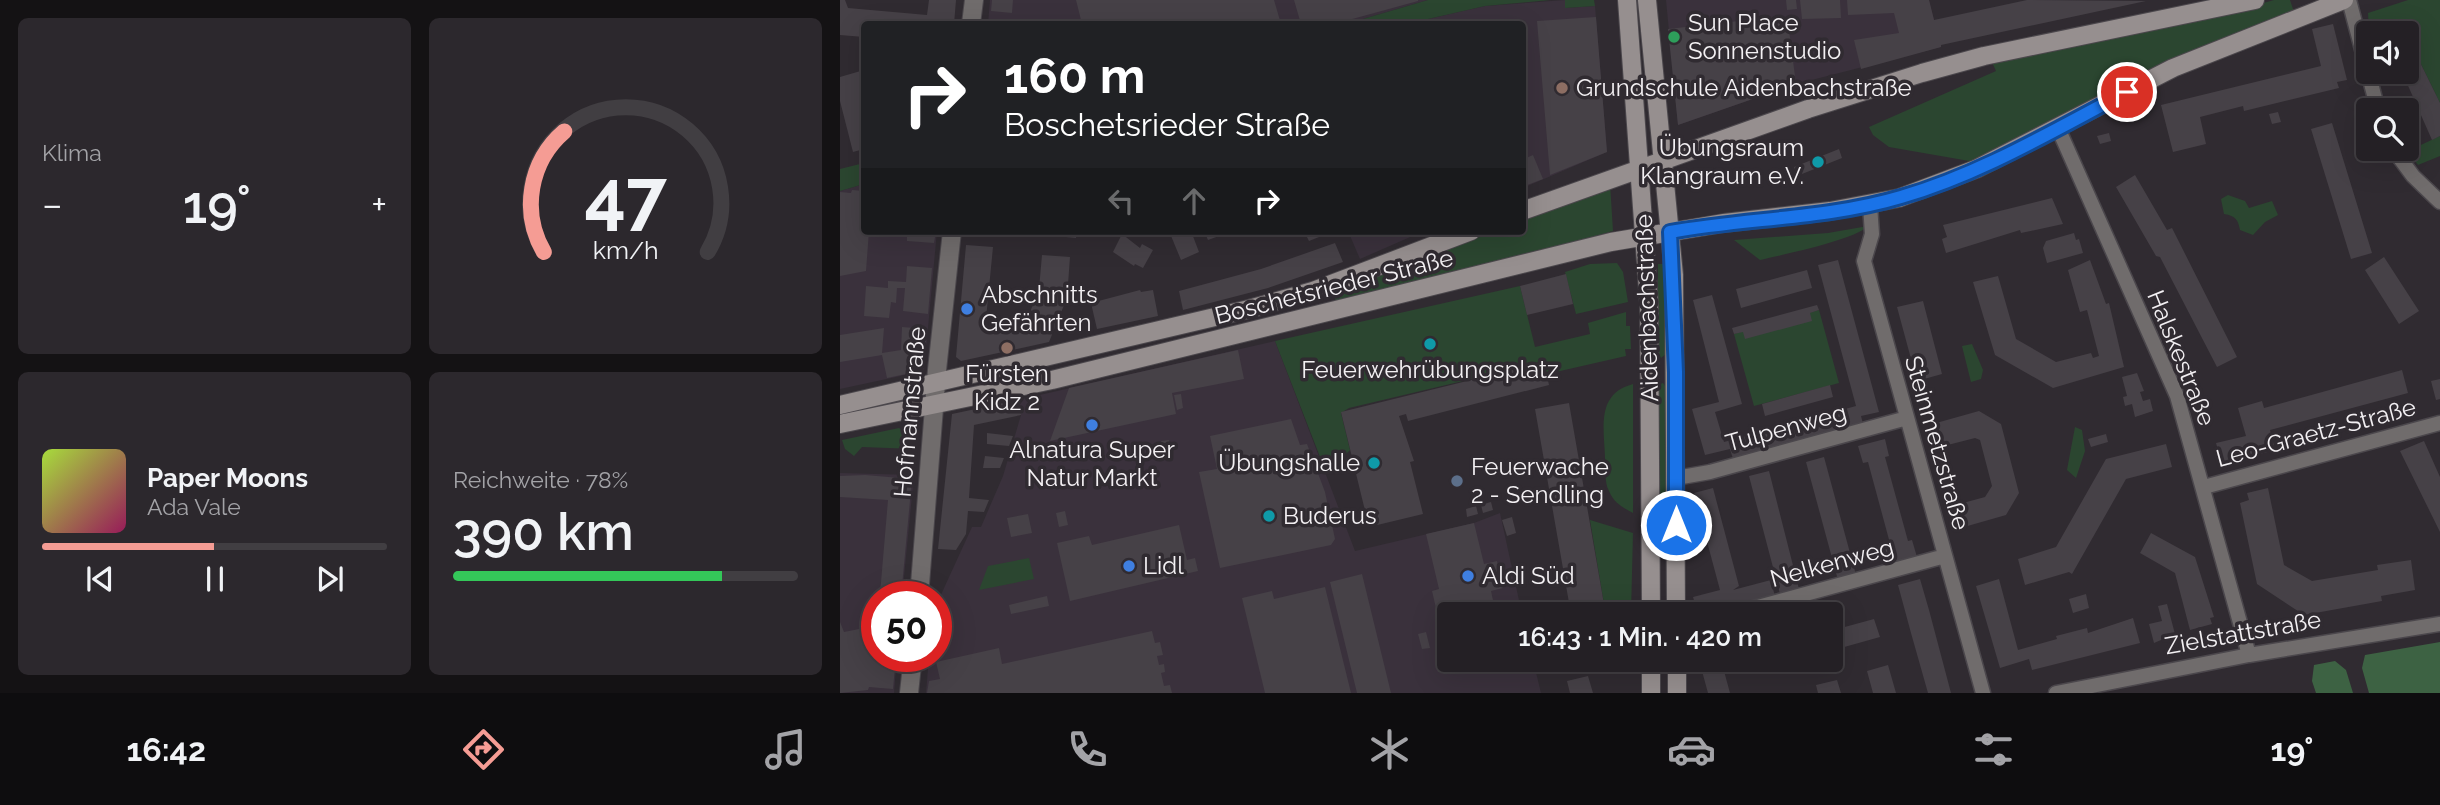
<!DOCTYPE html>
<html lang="de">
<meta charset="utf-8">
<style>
body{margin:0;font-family:Raleway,sans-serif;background:#2c282d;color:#f1f3f6;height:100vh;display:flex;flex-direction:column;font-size:26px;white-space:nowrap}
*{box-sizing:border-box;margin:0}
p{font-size:23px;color:#a3a3a7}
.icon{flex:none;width:38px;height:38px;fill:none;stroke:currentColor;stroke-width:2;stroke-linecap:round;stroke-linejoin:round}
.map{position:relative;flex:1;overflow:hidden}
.drawer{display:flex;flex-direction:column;gap:18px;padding:18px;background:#141214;width:840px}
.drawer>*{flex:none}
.hud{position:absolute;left:21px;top:21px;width:665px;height:214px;border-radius:7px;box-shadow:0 7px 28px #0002,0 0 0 2px #413e42;background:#202124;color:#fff;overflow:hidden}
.controls{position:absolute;left:1516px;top:21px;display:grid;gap:14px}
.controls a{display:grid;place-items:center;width:63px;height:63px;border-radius:7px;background:#242025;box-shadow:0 7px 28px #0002,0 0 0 2px #413e42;font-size:35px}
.speed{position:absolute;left:21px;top:581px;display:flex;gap:14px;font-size:35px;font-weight:700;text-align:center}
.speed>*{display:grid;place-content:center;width:91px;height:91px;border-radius:50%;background:#242025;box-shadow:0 7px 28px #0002,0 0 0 2px #413e42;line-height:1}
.speed .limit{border:10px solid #d22;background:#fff;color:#111}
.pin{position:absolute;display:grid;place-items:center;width:60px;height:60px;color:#fff;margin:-30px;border:4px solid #fff;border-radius:50%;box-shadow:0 2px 7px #0007}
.me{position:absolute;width:77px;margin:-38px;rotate:0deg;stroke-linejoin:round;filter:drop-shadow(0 0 5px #0008)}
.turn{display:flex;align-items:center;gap:24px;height:147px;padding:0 28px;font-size:32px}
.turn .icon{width:91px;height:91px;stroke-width:2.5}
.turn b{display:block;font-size:49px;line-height:60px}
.lanes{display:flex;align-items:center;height:66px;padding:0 28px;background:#0003;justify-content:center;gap:35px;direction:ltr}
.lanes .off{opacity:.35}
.big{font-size:52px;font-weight:600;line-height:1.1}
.drawer .tile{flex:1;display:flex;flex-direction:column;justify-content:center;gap:10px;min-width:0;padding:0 24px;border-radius:10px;background:#2c282d}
.drawer .dial{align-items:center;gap:0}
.dial svg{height:182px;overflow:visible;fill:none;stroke:#413e42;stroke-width:7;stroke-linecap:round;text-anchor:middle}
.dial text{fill:#f1f3f6;stroke:none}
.song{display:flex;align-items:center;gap:21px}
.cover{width:84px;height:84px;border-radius:10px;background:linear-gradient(135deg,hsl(80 70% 55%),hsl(330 70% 35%))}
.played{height:7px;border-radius:4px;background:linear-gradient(90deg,#f59c94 50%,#413e42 50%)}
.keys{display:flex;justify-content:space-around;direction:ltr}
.heat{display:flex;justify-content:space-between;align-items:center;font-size:38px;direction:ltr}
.charge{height:10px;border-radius:5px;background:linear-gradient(90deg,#34c759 78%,#413e42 0)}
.drawer .tiles{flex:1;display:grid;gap:18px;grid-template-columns:repeat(2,1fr)}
.trip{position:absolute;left:597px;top:602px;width:406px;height:70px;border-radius:7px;background:#242025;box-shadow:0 7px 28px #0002,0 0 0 2px #413e42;font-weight:600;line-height:70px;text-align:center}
.tabs{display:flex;height:112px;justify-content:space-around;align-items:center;background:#0e0d0f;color:#a3a3a7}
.tabs .icon{width:49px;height:49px}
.tabs .current{color:#f59c94}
.tabs b{font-size:32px;color:#f1f3f6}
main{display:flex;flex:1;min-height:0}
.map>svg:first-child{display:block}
.built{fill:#3a313c}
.green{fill:#2b4630}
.forest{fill:#3d6243}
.building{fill:#464147}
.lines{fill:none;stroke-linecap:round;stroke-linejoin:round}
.minor-casing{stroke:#4b474c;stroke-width:17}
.tertiary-casing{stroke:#4b474c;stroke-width:20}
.secondary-casing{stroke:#4b474c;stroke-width:20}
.minor{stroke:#706c6c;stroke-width:14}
.tertiary{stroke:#706c6c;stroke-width:18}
.secondary{stroke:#968f8f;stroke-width:18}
.route-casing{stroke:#114b97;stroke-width:18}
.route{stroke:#1a73e8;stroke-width:12}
.leisure-dot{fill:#2e9e5b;stroke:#302b31;stroke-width:2.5}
.education-dot{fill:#8d6e63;stroke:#302b31;stroke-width:2.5}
.culture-dot{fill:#0f9aa8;stroke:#302b31;stroke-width:2.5}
.shop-dot{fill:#3f7fe0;stroke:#302b31;stroke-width:2.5}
.service-dot{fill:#5c6f8a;stroke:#302b31;stroke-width:2.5}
.labels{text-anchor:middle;stroke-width:7;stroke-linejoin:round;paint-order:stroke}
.poi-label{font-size:24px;fill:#f3f0f3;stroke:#302b31;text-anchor:start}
.street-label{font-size:24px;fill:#f3f0f3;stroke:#302b31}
</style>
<main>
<section class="drawer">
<div class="tiles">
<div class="tile"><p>Klima</p>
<div class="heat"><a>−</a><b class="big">19°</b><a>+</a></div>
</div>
<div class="tile dial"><svg viewBox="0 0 100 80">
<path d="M14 69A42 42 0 1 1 86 69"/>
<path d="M14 69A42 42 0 0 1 23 16" stroke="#f59c94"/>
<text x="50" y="56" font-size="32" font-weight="700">47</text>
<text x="50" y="72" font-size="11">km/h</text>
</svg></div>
<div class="tile">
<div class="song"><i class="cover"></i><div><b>Paper Moons</b><p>Ada Vale</p></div></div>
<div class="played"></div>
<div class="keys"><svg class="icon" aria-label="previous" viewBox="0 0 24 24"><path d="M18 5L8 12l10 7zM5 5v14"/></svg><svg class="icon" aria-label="pause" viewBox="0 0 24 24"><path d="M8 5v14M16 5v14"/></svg><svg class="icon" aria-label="next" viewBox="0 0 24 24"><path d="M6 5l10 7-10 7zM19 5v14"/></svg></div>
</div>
<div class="tile"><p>Reichweite · 78%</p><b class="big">390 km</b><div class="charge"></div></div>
</div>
</section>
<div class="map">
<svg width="1600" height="693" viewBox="0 0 1600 693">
<rect width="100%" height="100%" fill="#302b31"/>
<path class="built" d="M150,0H588L506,24H148Z
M725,0L726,8L755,6L767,152L683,188L682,24H566L645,6Z
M826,0H1089L1101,47L956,84L838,125Z
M24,184V231H97L84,371L0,389V191Z
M508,231H584L520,259Z
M435,341L515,551L634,523L660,513L682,614H609V660H693L701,693H86L89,656H96L99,599L132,527H141L163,476L181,415L178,400Z
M0,473L74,475L62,597H37V656H57L54,693H0Z"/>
<path class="green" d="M588,0H710L645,6L566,24H506Z
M725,0H754L755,6L725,8Z
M1434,0H1450L1454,12L1135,162L1049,147L1033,135L1029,127L1156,71L1151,60L1385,14Z
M1568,0H1600V103L1576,54L1569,28L1550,33H1529L1528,13Z
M1600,136V156L1578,165L1568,151Z
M24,163V184L0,191V169Z
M770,183L773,231L499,308L493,294L655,231H682L683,219Z
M1388,195L1405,201L1409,208L1432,201L1438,215L1425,222L1413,235L1400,230C1398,220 1396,216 1384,214L1381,199Z
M1028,226C1015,240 941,255 920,260L894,240L988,233Z
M777,263L783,272L788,302L736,314L725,272L750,264Z
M818,264H823L826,354L821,358L818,353Z
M680,286L695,347L750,334L748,323L786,312V326H790L791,349H785L786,356L707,374L703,362L509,408L501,413L510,450L498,462H482L435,341Z
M979,310L999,383L914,406L894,334Z
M1132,344L1143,370L1141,379L1131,382L1122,346Z
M823,383L827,389L828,509L821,510L817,507V385Z
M793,384V513C782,507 774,503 769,491C764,482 766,468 765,458C764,427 756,394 793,384Z
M1235,427L1242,430L1245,451L1236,478L1227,470Z
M59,428L74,438L75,449L22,447L14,456L5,449L2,440Z
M750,520L793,533L791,614H742L765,610Z
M189,558L194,579L139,590L148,566Z"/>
<path class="forest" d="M1600,642V693H1529L1522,668L1525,655Z
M1495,661L1506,670L1513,693H1476L1472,681L1474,665Z"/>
<path class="building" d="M0,0H5L8,8L87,15L89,0H116L114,24H24V37L0,35Z
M152,0H173L172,13L151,11Z
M236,0H434L441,24H242Z
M454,0H578V1L494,24H461Z
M946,0H956L957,9L947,10Z
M960,0H1000L1001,18L962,19Z
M1007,0H1089L1094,20L1187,0L1306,1L1101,45V47L1021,69L1014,40L1059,33L1054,13L1008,15Z
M756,17L767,152L710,175L697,21Z
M934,17L935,24L948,22L956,84L838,125L828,29Z
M1493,24L1507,80L1497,82L1499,88L1404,111L1403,106L1360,117L1366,144L1333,152L1321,105L1481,66L1472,29Z
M1568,28L1576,54L1600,103V136L1592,140L1562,72H1566V33H1553Z
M24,70V91L20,93L24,112V149L13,152L0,101V77Z
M1438,112L1441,122L1432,124L1429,114Z
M1492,123L1532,253L1511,259L1471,129Z
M1269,133L1271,141L1260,144L1257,136Z
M999,149L1002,158L957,176L954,167Z
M693,155L703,179L682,187V160Z
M1295,175L1327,230L1332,228L1397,357L1377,367L1320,257L1316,256L1276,187Z
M12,190L24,191V231H29L26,271L0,276V192L11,193Z
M1212,198L1223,224L1181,233L1180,230L1106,253L1102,239L1107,237L1103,225Z
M67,231H96L94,243L67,241Z
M195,231H237L236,238L194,234Z
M329,231H351L359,252L341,260Z
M364,231H377L379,236L368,240Z
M464,231H494L469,241Z
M1234,233L1236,240L1239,239L1243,253L1207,263L1203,248L1206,241Z
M282,234L300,248L302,244L313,250L303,268L295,264L294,266L273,252Z
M495,243L503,262L428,288L343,310L339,291L421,269Z
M126,245L153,247L145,329L181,322L190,312L199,289L202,255L230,257L227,298L209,342L121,361L116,357Z
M1544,257L1579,311L1559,324L1525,270Z
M998,260L1039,412L1021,416L1023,424L893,459L890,449L865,455L852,409L879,402L853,300L872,295L902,404L875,412L884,442L1016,406L978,265Z
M1250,260L1266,304L1269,303L1284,367L1213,388L1155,355L1133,282L1158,276L1176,339L1216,362L1251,353L1253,358L1259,356L1247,310L1240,312L1228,270Z
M67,266L92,268L88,314L63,311L65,288H57L56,303L51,302L49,318L24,316L26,286L48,288V281L66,282Z
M967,270L972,288L901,308L896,289Z
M726,274L733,304L687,315L680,286Z
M300,290L301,292L313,290L318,316L257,329L251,303Z
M1083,301L1102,374L1077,381L1057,307Z
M977,305L979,310L970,313L972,321L905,339L903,332L894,334L892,328Z
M62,327L87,329L84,367L80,371L47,378L42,355L0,362V335L44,328L42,353L61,350Z
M398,350L404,379L332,393L336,414L210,441L229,388Z
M704,362L709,385L568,421L566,414L559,416L574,461L570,462L583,514L529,527L501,412Z
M1562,370L1568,393L1430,430L1435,450L1382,464L1376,443L1406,436L1398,408L1422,401L1424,408Z
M1297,373L1304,391L1300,392L1303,401L1310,399L1313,411L1295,417L1292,404L1285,406L1283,397L1287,396L1282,377Z
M1600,379V399L1596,400L1591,381Z
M990,385L993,397L925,416L922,404Z
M341,394L343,408L337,410L334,395Z
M178,400L181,415L134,425L129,498L149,500L144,512L128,511L126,534L116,550L98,549L112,414Z
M729,403L765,610L742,614H731L695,409Z
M1139,411L1161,424L1179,493L1166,515L1117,529L1112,506L1145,497L1152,486L1140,440L1135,438L1096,448L1089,425Z
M451,419L460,445L467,444L485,492L495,539L491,545L380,568L359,472L377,469L370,436Z
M147,433L173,436L169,446L147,444Z
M1266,434L1268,442L1251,447L1248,439Z
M1045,439L1049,456L1045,457L1068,541L1072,540L1077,557L1050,565L1045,548L1051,547L1028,462L1023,463L1018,446Z
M329,440L331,448L323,449L321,441Z
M1584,441L1600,477V532L1560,451Z
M1326,444L1332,467L1286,479L1232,574L1229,572L1185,585L1178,559L1216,547L1266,459Z
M145,456L164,458L160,468H143Z
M984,457L1016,575L998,580L966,462Z
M929,471L959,589L940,594L909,476Z
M25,475L72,479L61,597H37L40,594L48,500L0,497V476Z
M873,488L899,586L893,590L931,580L935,597L872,614H858L853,597L880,590L854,493Z
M1428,488L1444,565L1472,581L1538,570L1537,565L1571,560L1575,590L1541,596L1542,601L1464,615L1417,584L1400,503L1409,500L1407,493Z
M651,502L653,510L643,513L641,505Z
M636,506L638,514L627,517L626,509Z
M225,511L228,525L219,527L216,513Z
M188,514L192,533L171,537L167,518Z
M672,517L676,533L667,536L662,520Z
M634,523L644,564L657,561L663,588L651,591L656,614H609V641L604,642L592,591L599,589L586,534Z
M339,525L347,560L355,558L358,571L230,601L217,543L249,536L252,545Z
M1311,533L1355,557L1374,617L1370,618L1372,624L1350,630L1335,573L1300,553Z
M522,574L551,693H517L490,582Z
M1080,579L1089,610L1111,693H1088L1071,633L1058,585Z
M1159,579L1178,650L1217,639L1216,636L1247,628L1248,633L1293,618L1300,643L1192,670L1189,659L1160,668L1136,586Z
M485,587L511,693H425L402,598L432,591L434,599Z
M1246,594L1249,608L1233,613L1229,599Z
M207,596L209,606L171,614L169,605Z
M1327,604L1335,634L1314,643L1309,624L1322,621L1318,606Z
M35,617L37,656H56L53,689L29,687L28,690L0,693V622L4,632L34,626Z
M1034,619L1040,637L990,651V631Z
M312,631L315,643L320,642L323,655L317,656L319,665L324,664L325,672L321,673L324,686L330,685L332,693H87L89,681L100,679L96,662L159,648L162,664Z
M586,632L590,648L582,649L578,634Z
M696,660H731L732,661L698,669Z
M859,660H881L890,693H868Z
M915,660H954V661L918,670Z
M1048,665L1056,693H1033L1027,671Z
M748,676L753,693H730L727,681Z
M997,680L1001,693H978L976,685Z"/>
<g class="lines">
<g class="minor-casing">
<path id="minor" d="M1509,0L1538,110
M1218,128L1337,396L1409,655
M1553,149L1573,176L1600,202
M1030,205L1032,234L1024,261L1143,693
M836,478L870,472L1067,418
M1364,487L1600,423
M892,614L1105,556
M1216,693L1409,655L1600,624"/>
</g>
<g class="tertiary-casing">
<path id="tertiary" d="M131,24L134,0
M79,597L97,370L112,231
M69,693L73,656"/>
</g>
<g class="secondary-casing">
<path id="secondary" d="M787,0L809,304L811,614
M807,0L834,275L836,614
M682,211L968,109L1082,73L1144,56L1415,0
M0,405L409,309L473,291L631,231
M0,424L212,380L771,242L884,223L990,211L1059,198L1136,169L1333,68L1504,0
M811,660V693
M837,660V693"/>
</g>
<use href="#minor" class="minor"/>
<use href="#tertiary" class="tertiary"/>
<use href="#secondary" class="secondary"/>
</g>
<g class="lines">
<g class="route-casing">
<path id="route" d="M836,525V372L830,232C907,218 987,219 1061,197C1141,174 1214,130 1287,92"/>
</g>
<use href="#route" class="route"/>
</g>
<circle class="leisure-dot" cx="834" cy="37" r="7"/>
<g class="education-dot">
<circle cx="722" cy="88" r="7"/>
<circle cx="167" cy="348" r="7"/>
</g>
<g class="culture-dot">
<circle cx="978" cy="162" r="7"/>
<circle cx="590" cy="344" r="7"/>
<circle cx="534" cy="463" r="7"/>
<circle cx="429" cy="516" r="7"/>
</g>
<g class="shop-dot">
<circle cx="127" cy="309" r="7"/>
<circle cx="252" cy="425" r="7"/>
<circle cx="289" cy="566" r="7"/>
<circle cx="628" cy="576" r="7"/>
</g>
<circle class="service-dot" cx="617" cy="481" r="7"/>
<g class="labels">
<g class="poi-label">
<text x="848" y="31">Sun Place<tspan x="848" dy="28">Sonnenstudio</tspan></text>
<text x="736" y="96">Grundschule Aidenbachstraße</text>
<text x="964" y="156" text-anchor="end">Übungsraum<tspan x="964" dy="28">Klangraum e.V.</tspan></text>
<text x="141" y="303">Abschnitts<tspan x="141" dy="28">Gefährten</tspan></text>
<text x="590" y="378" text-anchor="middle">Feuerwehrübungsplatz</text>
<text x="167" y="382" text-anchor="middle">Fürsten<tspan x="167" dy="28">Kidz 2</tspan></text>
<text x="252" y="458" text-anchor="middle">Alnatura Super<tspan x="252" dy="28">Natur Markt</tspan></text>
<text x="520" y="471" text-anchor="end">Übungshalle</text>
<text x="631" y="475">Feuerwache<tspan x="631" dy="28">2 - Sendling</tspan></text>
<text x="443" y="524">Buderus</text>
<text x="303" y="574">Lidl</text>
<text x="642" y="584">Aldi Süd</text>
</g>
<g class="street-label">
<text transform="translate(494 287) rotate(-14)" y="8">Boschetsrieder Straße</text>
<text transform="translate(807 308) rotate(-92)" y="8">Aidenbachstraße</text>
<text transform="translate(1341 358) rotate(68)" y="8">Halskestraße</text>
<text transform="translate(70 412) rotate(-85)" y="8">Hofmannstraße</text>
<text transform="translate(946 428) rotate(-15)" y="8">Tulpenweg</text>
<text transform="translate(1476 433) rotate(-15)" y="8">Leo-Graetz-Straße</text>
<text transform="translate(1097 443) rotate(74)" y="8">Steinmetzstraße</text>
<text transform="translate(992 563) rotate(-15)" y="8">Nelkenweg</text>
<text transform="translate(1403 633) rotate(-10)" y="8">Zielstattstraße</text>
</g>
</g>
</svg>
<div class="controls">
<a><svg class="icon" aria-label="sound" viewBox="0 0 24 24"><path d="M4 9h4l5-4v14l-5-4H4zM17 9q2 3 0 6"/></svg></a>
<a><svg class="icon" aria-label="search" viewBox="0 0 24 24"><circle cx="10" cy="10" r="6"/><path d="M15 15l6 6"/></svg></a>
</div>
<div class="speed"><div class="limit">50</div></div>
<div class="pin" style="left:1287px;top:92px;background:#d93025"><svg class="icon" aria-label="arrive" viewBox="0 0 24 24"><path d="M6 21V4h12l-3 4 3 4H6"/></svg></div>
<svg class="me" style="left:836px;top:525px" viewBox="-20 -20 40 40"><circle r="17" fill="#1a73e8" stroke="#fff" stroke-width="3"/><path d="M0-11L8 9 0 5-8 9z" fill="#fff"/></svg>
<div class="trip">16:43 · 1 Min. · 420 m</div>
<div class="hud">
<div class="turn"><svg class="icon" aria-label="right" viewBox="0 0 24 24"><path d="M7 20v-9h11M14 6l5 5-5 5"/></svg><div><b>160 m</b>Boschetsrieder Straße</div></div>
<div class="lanes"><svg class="icon off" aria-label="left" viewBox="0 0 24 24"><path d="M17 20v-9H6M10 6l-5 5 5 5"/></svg><svg class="icon off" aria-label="ahead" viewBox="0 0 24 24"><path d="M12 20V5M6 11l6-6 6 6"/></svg><svg class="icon" aria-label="right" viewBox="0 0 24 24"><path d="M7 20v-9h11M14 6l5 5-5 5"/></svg></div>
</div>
</div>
</main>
<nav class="tabs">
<b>16:42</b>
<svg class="icon current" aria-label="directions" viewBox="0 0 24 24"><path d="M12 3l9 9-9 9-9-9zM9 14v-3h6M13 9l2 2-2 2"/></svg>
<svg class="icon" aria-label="music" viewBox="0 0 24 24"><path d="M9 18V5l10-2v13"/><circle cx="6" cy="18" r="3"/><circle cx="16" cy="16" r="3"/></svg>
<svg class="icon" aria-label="phone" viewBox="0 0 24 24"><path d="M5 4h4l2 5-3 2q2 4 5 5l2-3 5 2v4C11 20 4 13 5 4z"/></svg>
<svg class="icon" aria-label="climate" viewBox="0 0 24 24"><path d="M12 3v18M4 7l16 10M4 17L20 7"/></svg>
<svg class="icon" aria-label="car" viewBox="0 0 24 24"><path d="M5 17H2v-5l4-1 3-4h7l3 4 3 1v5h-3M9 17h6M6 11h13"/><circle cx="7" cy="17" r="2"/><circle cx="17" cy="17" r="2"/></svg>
<svg class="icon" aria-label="filters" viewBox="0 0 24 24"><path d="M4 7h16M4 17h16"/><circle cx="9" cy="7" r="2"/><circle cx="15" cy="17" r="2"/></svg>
<b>19°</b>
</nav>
